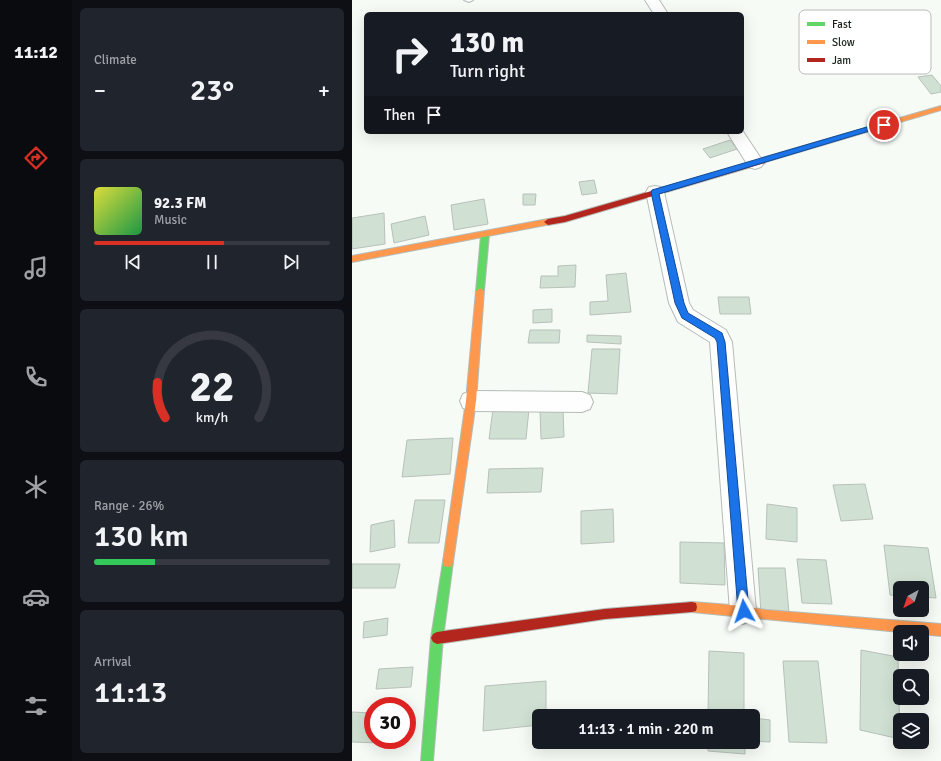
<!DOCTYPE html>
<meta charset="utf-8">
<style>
body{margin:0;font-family:Signika,sans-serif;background:#20242c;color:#f1f3f6;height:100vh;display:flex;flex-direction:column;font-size:15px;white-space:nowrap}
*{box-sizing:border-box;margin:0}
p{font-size:13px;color:#9ea1a6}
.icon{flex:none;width:22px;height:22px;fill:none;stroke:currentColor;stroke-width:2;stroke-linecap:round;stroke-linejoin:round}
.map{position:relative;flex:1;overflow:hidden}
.drawer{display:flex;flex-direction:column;gap:8px;padding:8px;background:#0d0f14;width:280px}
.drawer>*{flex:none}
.hud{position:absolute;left:12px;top:12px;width:380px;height:122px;border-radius:6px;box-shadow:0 4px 16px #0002;background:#171b24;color:#f1f3f6;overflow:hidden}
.needle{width:26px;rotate:220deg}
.tools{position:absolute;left:541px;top:581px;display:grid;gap:8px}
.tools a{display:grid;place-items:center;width:36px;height:36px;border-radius:6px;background:#171b24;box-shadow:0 4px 16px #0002;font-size:20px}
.speed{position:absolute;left:12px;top:697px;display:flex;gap:8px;font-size:20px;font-weight:700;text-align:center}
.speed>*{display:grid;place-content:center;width:52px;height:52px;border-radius:50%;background:#171b24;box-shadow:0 4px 16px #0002;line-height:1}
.speed .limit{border:6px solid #d22;background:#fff;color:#111}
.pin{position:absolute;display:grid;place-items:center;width:34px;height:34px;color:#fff;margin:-17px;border:2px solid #fff;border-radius:50%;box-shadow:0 1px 4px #0007}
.me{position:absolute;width:44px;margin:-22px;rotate:355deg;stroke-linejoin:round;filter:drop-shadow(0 0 3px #0008)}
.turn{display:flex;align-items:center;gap:14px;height:84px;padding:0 20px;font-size:18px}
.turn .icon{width:52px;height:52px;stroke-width:2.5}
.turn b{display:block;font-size:28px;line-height:34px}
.then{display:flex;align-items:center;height:38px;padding:0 20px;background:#0003;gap:8px;font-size:15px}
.big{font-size:30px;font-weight:600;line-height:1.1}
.drawer .card{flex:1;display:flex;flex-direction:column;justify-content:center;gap:6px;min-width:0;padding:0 14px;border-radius:6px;background:#20242c}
.drawer .dial{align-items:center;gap:0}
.dial svg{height:104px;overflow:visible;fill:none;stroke:#363941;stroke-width:7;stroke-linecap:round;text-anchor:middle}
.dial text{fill:#f1f3f6;stroke:none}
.song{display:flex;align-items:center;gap:12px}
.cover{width:48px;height:48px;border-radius:6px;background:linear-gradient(135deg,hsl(60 70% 55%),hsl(140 70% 35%))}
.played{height:4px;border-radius:2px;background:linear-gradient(90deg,#d93025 55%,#363941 55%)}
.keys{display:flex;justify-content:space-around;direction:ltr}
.heat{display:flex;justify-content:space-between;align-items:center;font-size:22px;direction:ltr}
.charge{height:6px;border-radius:3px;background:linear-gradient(90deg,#34c759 26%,#363941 0)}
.trip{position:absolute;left:180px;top:709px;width:228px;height:40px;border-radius:6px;background:#171b24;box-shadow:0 4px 16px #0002;font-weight:600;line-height:40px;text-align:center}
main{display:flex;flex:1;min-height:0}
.menu{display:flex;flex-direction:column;width:72px;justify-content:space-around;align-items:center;background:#090b0e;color:#9ea1a6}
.menu .icon{width:28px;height:28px}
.menu .current{color:#d93025}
.menu b{font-size:18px;color:#f1f3f6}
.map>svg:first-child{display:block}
.building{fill:#d0e1d3;stroke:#b8c0ba}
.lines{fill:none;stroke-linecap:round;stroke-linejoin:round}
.lane-casing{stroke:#b5bcb6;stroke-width:2}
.street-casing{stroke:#b5bcb6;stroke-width:2}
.fast-casing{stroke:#b5bcb6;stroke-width:2}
.slow-casing{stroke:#b5bcb6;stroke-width:2}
.jam-casing{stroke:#b5bcb6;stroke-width:2}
.lane{fill:#fefefe;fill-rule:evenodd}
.street{fill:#fefefe;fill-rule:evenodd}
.fast{fill:#63d668;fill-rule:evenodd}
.slow{fill:#ff974d;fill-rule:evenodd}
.jam{fill:#b3261e;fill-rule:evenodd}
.route{fill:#1a73e8;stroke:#114b97}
.key{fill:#fff;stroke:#b9bcba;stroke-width:1}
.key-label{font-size:11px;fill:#172119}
</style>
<main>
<nav class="menu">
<b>11:12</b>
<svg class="icon current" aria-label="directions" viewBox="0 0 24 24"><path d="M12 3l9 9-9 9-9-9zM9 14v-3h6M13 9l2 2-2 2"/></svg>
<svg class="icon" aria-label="music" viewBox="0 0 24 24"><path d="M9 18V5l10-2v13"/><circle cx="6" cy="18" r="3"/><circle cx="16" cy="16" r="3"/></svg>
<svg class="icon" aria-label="phone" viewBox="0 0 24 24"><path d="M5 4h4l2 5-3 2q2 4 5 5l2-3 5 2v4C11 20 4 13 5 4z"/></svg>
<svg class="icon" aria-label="climate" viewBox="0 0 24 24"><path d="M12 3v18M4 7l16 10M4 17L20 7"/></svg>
<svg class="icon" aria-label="car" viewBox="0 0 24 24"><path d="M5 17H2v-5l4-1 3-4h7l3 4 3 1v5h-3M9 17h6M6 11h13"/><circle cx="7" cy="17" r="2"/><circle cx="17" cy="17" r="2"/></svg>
<svg class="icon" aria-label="filters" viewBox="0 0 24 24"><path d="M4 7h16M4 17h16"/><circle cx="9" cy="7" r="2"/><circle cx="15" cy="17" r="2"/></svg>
</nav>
<section class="drawer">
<div class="card"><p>Climate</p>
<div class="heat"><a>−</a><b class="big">23°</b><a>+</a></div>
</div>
<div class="card">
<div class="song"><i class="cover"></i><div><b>92.3 FM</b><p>Music</p></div></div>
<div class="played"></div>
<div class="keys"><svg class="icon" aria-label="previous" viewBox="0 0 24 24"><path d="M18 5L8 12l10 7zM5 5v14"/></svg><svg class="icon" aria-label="pause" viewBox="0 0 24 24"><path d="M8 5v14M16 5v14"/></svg><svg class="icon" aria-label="next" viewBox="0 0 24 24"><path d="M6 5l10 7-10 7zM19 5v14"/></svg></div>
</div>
<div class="card dial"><svg viewBox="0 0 100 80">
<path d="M14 69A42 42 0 1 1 86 69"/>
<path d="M14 69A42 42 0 0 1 8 42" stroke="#d93025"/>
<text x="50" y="56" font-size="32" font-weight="700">22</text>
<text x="50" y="72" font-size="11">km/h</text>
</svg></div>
<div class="card"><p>Range · 26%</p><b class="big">130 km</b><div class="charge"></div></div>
<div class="card"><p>Arrival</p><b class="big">11:13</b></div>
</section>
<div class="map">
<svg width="589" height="761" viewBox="0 0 589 761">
<rect width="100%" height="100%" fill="#f6fbf6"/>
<path class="building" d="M580,75L589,86V92L579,94L566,77Z
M378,140L385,149L358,158L351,149Z
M242,180L245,193L230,195L227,182Z
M171,194H184L183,205H171Z
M132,199L136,224L102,230L99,205Z
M32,213L33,244L0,249V218Z
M73,216L77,235L42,243L39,224Z
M224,265L223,287L188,288L189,276H206V266Z
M274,273L279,312L238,315V302L256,301L254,275Z
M366,297H397L399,314H368Z
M200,309V322L181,323V310Z
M178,330H208L207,343H176Z
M235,335L269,336V344L235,342Z
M240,349H268L265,394L236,393Z
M141,409H177L174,439H137Z
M211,409L212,437L189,439L188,411Z
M101,438L98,474L50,477L55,440Z
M191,468L189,492L135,493L137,469Z
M513,484L521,519L489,521L481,485Z
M63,500H93L87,543H56Z
M415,504L445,508V542L414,539Z
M261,509L262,542L229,544V511Z
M42,520L43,547L18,552L19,525Z
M328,542L372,543L373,585L328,583Z
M532,545L576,548L584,598L570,597V588H548V596L538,595Z
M445,559L474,560L480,604L450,603Z
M0,564H48L43,588H0Z
M406,568H433L437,613H409Z
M36,618L35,635L11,638L12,622Z
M509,650L546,657L548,739L508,730Z
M357,651L392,653V716H356Z
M431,661H466L475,743L437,742Z
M61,667L59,687L24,689L27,669Z
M194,681V716H187V725L131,731L133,686Z
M0,712L21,713V740H27V743L0,742Z
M401,718L418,720V742L401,741Z
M356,742H393V754L356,751Z"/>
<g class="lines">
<g class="lane-casing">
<path id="lane" d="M112,0H121L117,2Z"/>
</g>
<g class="street-casing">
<path id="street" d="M293,0H307L316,14H302Z
M390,130L412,163L409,167L403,169L397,167L375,132H390Z
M303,186L309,187L312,192L337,303L341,310L374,330L380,342L404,611L400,620L391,624L382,620L378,611L358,342L326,322L317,303L294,192L297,187Z
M119,391L230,392L238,395L241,402L238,409L230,412L119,411L111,408L108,401L111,394Z"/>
</g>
<g class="fast-casing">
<path id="fast" d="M133,232L137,235L132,291L128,294L124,291L129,235Z
M96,557L100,558L101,562L91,638L81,761H69L79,638L91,562L92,558Z"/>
</g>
<g class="slow-casing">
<path id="slow" d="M589,106V110L410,163L406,161L407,159Z
M196,219L199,220V224L0,262V256Z
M128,288L132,291L124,401L101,562L100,566L96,567L92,566L91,562L114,401L124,291Z
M340,602L391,606L414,610L589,624V636L570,634V632H548L340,612L336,611L335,607L336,603Z"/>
</g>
<g class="jam-casing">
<path id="jam" d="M410,159H413V163L213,222L196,225L192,222L196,219L213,216Z
M340,602L344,603L345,607L344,611L340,612L253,619L85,644L81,642L79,638L81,634L85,632L253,609Z"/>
</g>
<use href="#lane" class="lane"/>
<use href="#street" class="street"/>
<use href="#fast" class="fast"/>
<use href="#slow" class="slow"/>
<use href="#jam" class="jam"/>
</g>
<path class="route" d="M532,122L535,125L534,126L307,194L332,303L336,313L370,333L373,342L397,611L395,615L392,616L388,615L386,611L365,342L363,338L330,318L323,303L299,192L300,190Z"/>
<rect x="447" y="10" width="132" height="64" rx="6" class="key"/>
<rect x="455" y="22" width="18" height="4" fill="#63d668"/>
<rect x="455" y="40" width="18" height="4" fill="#ff974d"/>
<rect x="455" y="58" width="18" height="4" fill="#b3261e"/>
<g class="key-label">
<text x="480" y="28">Fast</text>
<text x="480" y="46">Slow</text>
<text x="480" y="64">Jam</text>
</g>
</svg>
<div class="tools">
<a><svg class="needle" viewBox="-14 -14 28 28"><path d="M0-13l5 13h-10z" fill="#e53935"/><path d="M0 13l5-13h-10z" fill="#9ea1a6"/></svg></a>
<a><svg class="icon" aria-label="sound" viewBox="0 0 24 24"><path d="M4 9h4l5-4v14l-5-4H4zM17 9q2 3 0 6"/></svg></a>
<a><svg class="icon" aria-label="search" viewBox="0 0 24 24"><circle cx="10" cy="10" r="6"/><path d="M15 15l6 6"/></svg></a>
<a><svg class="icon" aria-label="layers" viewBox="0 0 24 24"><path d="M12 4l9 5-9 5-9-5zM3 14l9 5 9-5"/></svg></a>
</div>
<div class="speed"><div class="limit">30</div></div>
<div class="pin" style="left:532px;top:125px;background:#d93025"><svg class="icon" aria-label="arrive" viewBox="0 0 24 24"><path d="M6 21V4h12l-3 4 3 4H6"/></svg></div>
<svg class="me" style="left:392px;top:611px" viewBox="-20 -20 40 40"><path d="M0-17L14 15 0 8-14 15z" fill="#1a73e8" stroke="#fff" stroke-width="4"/></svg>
<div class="trip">11:13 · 1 min · 220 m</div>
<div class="hud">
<div class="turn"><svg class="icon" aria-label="right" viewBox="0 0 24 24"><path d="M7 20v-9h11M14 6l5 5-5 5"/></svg><div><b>130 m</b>Turn right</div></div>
<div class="then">Then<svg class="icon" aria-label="arrive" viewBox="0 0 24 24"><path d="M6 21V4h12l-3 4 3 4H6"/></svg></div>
</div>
</div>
</main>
